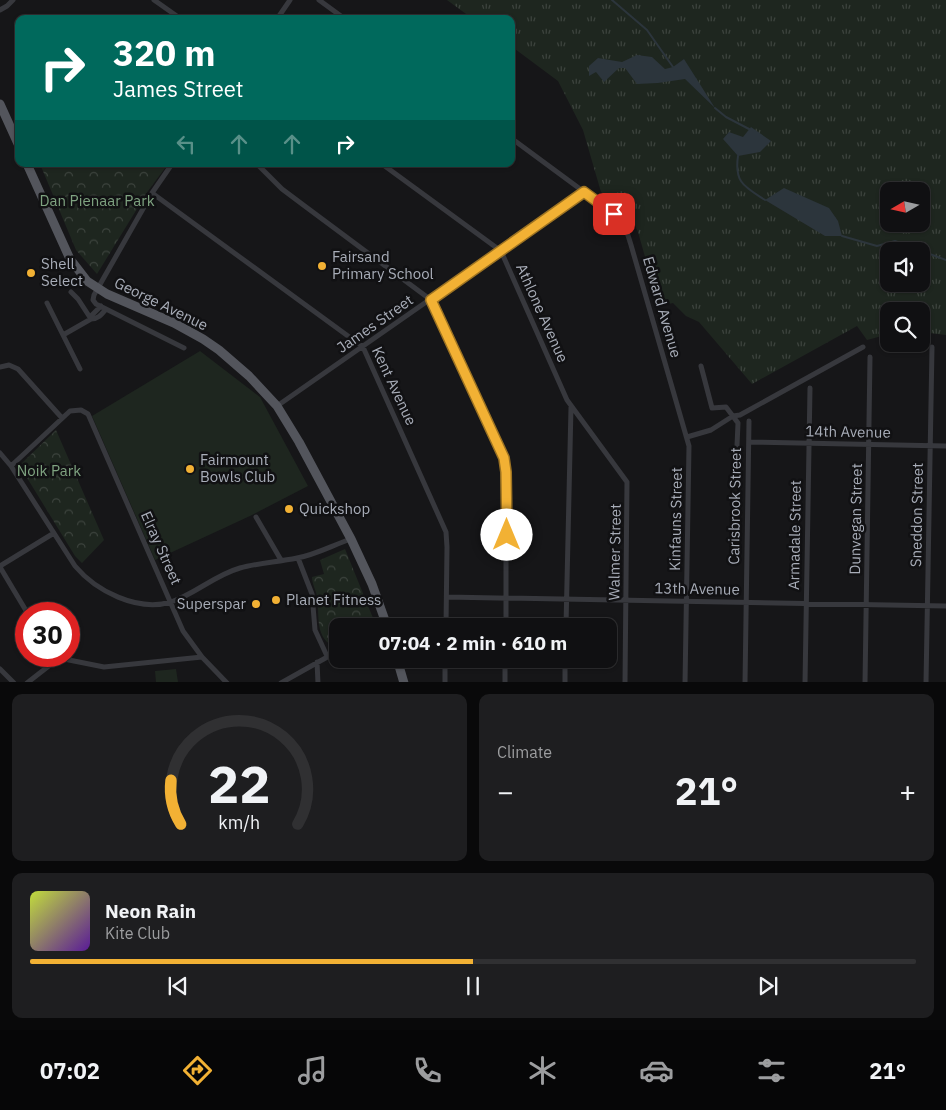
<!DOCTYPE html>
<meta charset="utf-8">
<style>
body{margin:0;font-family:"IBM Plex Sans",sans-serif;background:#1e1e20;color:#f1f3f6;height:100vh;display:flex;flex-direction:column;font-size:19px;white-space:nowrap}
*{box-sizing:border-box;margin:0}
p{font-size:16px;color:#9c9d9f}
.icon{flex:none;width:28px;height:28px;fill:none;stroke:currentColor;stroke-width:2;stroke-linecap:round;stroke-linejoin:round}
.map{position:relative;height:682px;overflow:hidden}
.drawer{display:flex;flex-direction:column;gap:12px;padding:12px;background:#09090a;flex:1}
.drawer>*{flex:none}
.hud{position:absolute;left:15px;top:15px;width:500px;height:152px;border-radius:10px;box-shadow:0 1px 4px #0004,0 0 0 1px #303032;background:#00695c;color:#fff;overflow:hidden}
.needle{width:32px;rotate:261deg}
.fabs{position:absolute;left:880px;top:182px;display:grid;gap:10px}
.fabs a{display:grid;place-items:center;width:50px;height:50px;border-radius:10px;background:#101012;box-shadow:0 1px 4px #0004,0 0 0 1px #303032;font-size:25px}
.speed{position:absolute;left:15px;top:602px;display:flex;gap:10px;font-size:25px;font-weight:700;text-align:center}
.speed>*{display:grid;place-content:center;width:65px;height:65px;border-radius:50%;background:#101012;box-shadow:0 1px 4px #0004,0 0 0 1px #303032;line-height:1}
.speed .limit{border:8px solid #d22;background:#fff;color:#111}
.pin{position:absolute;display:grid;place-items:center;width:42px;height:42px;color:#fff;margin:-21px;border-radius:10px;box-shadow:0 2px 8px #0006}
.me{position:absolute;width:55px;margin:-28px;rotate:0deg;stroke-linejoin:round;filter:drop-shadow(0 0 4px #0008)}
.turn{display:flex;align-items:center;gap:18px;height:105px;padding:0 15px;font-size:22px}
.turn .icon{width:65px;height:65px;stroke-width:2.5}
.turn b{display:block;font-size:35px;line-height:42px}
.lanes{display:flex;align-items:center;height:48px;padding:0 15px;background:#0003;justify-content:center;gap:25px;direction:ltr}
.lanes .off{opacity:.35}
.big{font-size:38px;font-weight:700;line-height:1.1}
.drawer .card{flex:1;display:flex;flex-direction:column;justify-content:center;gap:8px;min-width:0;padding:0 18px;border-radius:10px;background:#1e1e20}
.drawer .dial{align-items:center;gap:0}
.dial svg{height:130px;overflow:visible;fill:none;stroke:#303032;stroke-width:7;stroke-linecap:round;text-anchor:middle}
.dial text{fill:#f1f3f6;stroke:none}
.song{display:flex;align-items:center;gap:15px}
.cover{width:60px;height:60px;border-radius:8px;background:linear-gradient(135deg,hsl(70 70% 55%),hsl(270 70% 35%))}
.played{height:5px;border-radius:2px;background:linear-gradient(90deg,#f2b134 50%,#303032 50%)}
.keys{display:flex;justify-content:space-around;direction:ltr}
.heat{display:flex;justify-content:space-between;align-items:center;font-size:28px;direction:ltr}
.drawer .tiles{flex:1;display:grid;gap:12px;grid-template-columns:1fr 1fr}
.card:last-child{grid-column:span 2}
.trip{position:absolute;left:329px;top:618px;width:288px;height:50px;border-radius:10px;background:#101012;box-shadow:0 1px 4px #0004,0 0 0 1px #303032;font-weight:700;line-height:50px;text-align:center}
.dock{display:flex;height:80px;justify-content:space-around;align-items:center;background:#060607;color:#9c9d9f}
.dock .icon{width:35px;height:35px}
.dock .current{color:#f2b134}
.dock b{font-size:22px;color:#f1f3f6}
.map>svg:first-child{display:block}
.grass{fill:url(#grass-tufts);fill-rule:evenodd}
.forest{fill:url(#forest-crowns)}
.garden{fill:#1e261f}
.water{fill:#2c353c}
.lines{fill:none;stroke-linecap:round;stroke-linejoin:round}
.stream{stroke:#2c353c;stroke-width:2}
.street{stroke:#37383d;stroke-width:5}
.primary{stroke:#53555c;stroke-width:9}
.route-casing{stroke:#9d7322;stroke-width:12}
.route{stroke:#f2b134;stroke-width:9}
.poi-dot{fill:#f2b134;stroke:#111113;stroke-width:2}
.labels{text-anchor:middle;stroke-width:5;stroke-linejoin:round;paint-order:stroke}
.park-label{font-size:15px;fill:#7fa381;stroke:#111113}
.poi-label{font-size:15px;fill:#a8adb8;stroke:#111113;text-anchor:start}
.street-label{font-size:15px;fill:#a8adb8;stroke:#111113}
</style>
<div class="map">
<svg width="946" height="683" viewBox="0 0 946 683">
<defs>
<pattern id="grass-tufts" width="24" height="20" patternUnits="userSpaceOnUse" patternTransform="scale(1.25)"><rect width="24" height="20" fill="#1e261f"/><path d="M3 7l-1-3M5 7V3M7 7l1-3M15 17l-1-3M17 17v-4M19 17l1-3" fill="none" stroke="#3c433d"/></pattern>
<pattern id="forest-crowns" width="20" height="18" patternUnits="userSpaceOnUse" patternTransform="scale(1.25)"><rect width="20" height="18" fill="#1e261f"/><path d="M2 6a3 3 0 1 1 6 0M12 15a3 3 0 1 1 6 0" fill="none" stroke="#3c433d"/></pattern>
</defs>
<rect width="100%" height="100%" fill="#161618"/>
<path class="grass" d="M447,0H946V335L921,332V311H889V334L867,340L857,326L752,384L699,322L686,316L673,303L659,306L638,232L631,215L601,192L583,130L558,81L511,46V19H473ZM889,191H921V224H889ZM889,251H921V284H889Z"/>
<path class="forest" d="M40,164H168L148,191L97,274L76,250Z
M56,430L104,540L82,563L75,556L21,468V464Z
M345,549L375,623L370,626H338L337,644L333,646C314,636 320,614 317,596C316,590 312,584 312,577L324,574L320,560Z"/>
<path class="garden" d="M200,351L260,397L308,486L250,516L155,560L92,416Z
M176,669L178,682H156L155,671Z"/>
<path class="water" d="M637,55L652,57L665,69L673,67L684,59L715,108L685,79L658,83L637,84L625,68H619L604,82L596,72L589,76V66L598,58L622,62Z
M751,127L771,141L760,152L738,156L723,139L729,132L743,137Z
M784,188L829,208L838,221L842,236H825L765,200Z"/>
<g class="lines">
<path class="stream" d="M612,0L647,30L673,67
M715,108L726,117L749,129
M738,156C734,183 745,187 765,200
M842,236L877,246L895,241L946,260"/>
<path class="street" d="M154,0L181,19
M319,0L345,19
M0,10L7,6L13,0
M277,19L290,0
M511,138L614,214L626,229L631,245L689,446L685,683
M172,164L152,193L94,295L93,300L96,304L184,348
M257,164L282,189L302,204L431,300L468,378L506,465V626
M382,164L501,251L567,400L627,482L625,683
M152,193L363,347L446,532L447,547L446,626
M71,292L78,299L91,319
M47,303L80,369
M91,319C98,319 101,315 106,309
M63,335L91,319L92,315L101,306
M701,366L712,408L726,407L738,423L736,468
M0,367L9,365L18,369L62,418
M277,406L584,192
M687,437L711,430L733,416L740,415L863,347
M749,442L946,446
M0,453L11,466L75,566C96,591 137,612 171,602C195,594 215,575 240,568C258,563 278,562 297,558C315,555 333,545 351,539
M11,466L70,411L81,410L88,414L183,631L202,657L227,683
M256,517L281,560
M298,558L312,594L315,630L327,656
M0,566L54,533
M0,567L28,614
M447,597L946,606
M566,626L571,407
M56,656L59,658L104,667L202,657
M317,662L318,683
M0,669L14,683
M27,683L59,658
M281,683L338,651
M445,683V659
M505,683V659
M565,683V659
M745,683L749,421
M805,683L810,388
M865,683L870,357
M926,683L932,347"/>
<path class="primary" d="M0,104L19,146
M27,164L70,259L87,281L107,294L174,323L203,339L219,350L249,376L277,406L299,442L351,539L372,584L387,626
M397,659L404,683"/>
</g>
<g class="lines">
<g class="route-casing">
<path id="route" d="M507,535L506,472L504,458L431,300L584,192L614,214"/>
</g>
<use href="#route" class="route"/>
</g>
<g class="poi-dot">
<circle cx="322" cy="266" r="5"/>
<circle cx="31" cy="273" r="5"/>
<circle cx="190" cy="469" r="5"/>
<circle cx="289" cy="509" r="5"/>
<circle cx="276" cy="600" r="5"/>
<circle cx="256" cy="604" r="5"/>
</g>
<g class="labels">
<g class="park-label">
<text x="97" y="206">Dan Pienaar Park</text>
<text x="49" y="476">Noik Park</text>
</g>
<g class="poi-label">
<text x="332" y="262">Fairsand<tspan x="332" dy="17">Primary School</tspan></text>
<text x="41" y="269">Shell<tspan x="41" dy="17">Select</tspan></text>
<text x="200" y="465">Fairmount<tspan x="200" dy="17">Bowls Club</tspan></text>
<text x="299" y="514">Quickshop</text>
<text x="286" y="605">Planet Fitness</text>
<text x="246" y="609" text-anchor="end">Superspar</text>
</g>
<g class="street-label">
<text transform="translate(161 304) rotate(26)" y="5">George Avenue</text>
<text transform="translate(662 307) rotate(74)" y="5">Edward Avenue</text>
<text transform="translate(542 313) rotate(66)" y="5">Athlone Avenue</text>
<text transform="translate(375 324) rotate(-35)" y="5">James Street</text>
<text transform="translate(394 386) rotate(65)" y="5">Kent Avenue</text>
<text transform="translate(848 432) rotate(1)" y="5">14th Avenue</text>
<text transform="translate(735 506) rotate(-89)" y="5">Carisbrook Street</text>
<text transform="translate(917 515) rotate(-89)" y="5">Sneddon Street</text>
<text transform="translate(676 519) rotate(-89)" y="5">Kinfauns Street</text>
<text transform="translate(856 519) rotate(-89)" y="5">Dunvegan Street</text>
<text transform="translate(795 535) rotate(-89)" y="5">Armadale Street</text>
<text transform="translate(161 548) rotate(66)" y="5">Elray Street</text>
<text transform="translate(615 552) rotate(-89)" y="5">Walmer Street</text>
<text transform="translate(697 589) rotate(1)" y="5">13th Avenue</text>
</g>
</g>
</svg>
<div class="fabs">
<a><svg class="needle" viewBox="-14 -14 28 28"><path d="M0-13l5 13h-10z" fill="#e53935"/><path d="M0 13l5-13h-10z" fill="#9c9d9f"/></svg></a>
<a><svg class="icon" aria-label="sound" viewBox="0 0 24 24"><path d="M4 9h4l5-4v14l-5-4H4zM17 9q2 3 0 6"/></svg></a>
<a><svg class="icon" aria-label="search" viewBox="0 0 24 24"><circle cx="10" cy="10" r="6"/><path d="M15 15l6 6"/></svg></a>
</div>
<div class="speed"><div class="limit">30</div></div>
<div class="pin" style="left:614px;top:214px;background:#d93025"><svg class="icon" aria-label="arrive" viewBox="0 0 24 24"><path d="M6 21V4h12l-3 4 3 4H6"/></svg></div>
<svg class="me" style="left:507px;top:535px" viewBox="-20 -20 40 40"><circle r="19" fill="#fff"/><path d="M0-13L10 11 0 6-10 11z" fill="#f2b134"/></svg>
<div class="trip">07:04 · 2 min · 610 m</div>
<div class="hud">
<div class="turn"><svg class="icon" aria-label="right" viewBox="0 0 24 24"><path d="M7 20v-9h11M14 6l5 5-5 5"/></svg><div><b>320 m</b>James Street</div></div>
<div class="lanes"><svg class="icon off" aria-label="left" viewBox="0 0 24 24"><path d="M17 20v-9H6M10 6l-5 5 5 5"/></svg><svg class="icon off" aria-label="ahead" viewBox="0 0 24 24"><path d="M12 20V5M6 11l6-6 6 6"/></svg><svg class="icon off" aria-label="ahead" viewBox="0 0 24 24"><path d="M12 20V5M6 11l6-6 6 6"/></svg><svg class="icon" aria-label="right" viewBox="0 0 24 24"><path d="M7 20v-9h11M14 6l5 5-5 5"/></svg></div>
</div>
</div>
<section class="drawer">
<div class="tiles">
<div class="card dial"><svg viewBox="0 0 100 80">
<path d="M14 69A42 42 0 1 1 86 69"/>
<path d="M14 69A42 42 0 0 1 8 42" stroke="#f2b134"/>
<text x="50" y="56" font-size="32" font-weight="700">22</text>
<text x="50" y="72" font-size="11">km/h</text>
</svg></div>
<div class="card"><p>Climate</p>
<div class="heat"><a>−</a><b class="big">21°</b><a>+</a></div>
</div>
<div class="card">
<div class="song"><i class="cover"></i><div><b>Neon Rain</b><p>Kite Club</p></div></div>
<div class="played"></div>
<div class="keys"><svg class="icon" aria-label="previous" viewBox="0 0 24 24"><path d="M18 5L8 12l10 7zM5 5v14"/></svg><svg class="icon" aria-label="pause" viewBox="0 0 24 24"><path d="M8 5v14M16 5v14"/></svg><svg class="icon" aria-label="next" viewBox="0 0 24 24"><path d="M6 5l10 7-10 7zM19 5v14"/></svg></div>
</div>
</div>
</section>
<nav class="dock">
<b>07:02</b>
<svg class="icon current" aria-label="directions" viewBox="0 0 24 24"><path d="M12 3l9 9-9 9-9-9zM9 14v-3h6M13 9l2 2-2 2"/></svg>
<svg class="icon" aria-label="music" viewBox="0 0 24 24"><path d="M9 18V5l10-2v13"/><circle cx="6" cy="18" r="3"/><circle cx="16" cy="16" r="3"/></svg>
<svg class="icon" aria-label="phone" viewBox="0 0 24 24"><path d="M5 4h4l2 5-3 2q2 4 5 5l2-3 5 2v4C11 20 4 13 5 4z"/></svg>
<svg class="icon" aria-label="climate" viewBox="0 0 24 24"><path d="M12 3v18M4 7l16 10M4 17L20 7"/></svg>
<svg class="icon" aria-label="car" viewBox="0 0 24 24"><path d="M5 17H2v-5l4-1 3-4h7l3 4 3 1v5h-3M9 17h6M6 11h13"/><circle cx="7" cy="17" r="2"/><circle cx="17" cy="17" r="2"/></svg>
<svg class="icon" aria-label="filters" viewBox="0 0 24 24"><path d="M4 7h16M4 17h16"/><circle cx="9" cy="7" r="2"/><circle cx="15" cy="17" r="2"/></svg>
<b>21°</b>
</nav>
